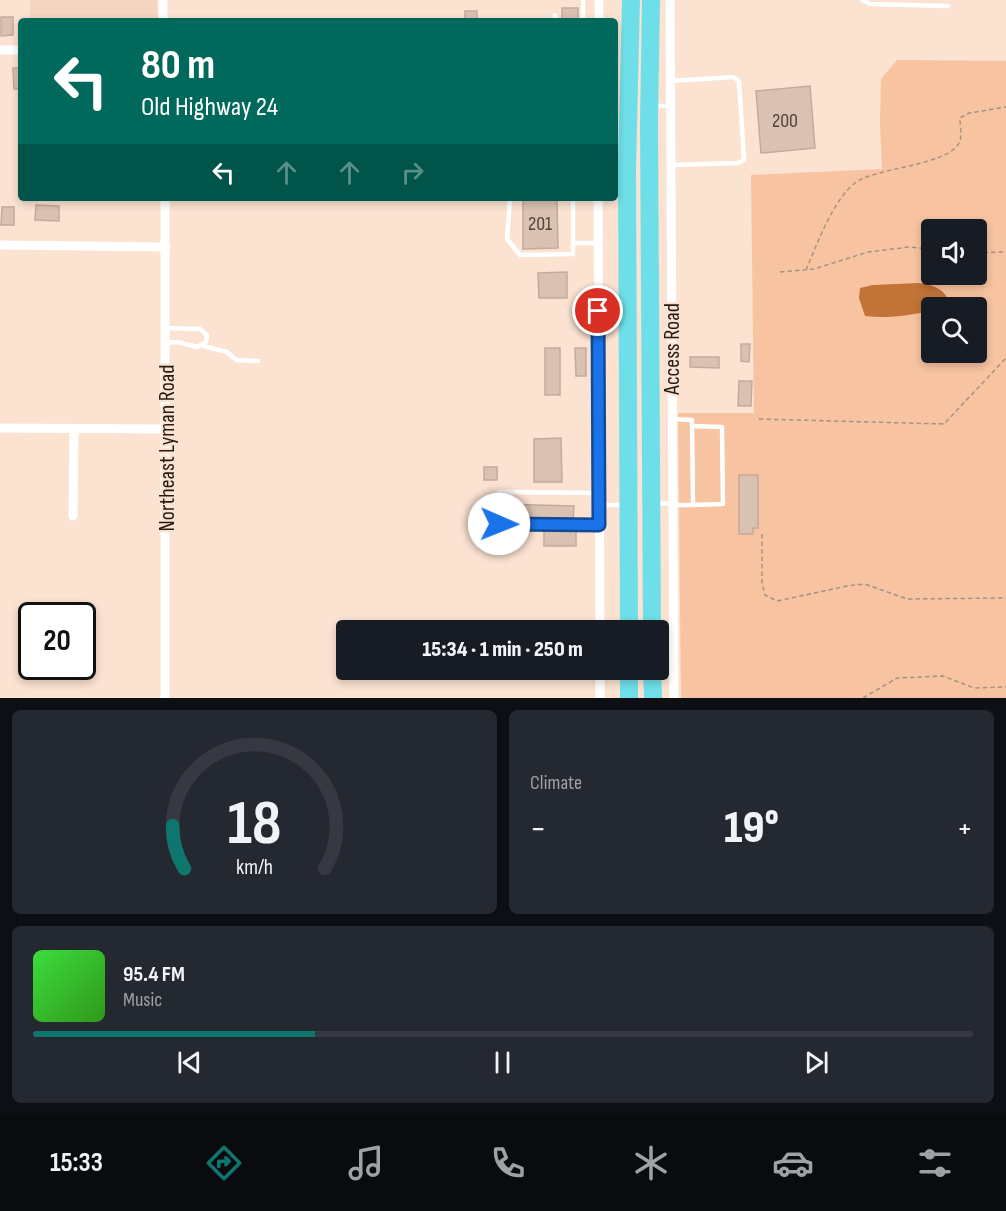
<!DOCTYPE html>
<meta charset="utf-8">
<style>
body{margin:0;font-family:"Sofia Sans Condensed",sans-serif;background:#242831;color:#f1f3f6;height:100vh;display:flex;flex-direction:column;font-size:22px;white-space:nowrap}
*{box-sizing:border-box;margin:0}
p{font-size:20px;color:#9ea1a6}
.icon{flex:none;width:33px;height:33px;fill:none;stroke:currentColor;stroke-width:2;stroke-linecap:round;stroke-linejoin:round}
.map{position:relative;height:698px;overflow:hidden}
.sheet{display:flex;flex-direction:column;gap:12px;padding:12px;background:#0d0f14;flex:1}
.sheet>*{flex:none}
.banner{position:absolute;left:18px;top:18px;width:600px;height:183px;border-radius:6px;box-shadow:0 3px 9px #0003;background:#00695c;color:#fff;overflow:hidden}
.fabs{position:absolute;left:921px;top:219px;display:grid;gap:12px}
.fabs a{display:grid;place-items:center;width:66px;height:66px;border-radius:6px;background:#171b24;box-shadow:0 3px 9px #0003;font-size:30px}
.speed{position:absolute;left:18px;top:602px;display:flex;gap:12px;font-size:30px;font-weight:700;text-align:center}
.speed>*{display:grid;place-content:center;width:78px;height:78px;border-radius:50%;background:#171b24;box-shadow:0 3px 9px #0003;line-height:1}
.speed .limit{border:3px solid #111;border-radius:9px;background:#fff;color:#111}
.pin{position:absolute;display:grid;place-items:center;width:51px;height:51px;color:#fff;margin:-26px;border:3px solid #fff;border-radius:50%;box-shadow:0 2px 6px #0007}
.me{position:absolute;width:66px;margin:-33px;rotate:91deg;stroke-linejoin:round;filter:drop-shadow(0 0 4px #0008)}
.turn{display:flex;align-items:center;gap:21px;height:126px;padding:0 24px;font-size:27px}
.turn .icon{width:78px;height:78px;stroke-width:2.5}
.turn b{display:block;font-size:42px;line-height:51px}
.lanes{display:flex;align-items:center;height:57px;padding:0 24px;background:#0003;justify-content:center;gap:30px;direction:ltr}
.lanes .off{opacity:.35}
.big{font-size:45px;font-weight:800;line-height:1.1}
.sheet .card{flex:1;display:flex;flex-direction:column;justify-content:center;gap:9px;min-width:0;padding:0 21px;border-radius:9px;background:#242831}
.sheet .dial{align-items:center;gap:0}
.dial svg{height:156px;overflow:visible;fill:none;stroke:#363941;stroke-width:7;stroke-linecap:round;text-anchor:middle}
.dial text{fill:#f1f3f6;stroke:none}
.song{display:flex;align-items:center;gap:18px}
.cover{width:72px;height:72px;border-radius:9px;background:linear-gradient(135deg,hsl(120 70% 55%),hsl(110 70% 35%))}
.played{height:6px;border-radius:3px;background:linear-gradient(90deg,#0f766e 30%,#363941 30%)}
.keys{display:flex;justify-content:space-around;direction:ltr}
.heat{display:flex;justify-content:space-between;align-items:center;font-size:33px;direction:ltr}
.sheet .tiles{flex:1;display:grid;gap:12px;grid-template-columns:1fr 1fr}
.card:last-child{grid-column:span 2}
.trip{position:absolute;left:336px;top:620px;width:333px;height:60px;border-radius:6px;background:#171b24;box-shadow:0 3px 9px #0003;font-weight:800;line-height:60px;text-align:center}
.menu{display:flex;height:96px;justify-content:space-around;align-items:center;background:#090b0e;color:#9ea1a6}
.menu .icon{width:42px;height:42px}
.menu .current{color:#0f766e}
.menu b{font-size:27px;color:#f1f3f6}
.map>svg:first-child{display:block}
.built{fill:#f5d5c0}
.green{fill:#f7c3a0;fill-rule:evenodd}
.water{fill:#c17338}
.building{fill:#dac2b2;stroke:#c3ab9c;stroke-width:1.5}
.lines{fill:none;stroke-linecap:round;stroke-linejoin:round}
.path{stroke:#a59286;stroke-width:1.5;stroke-dasharray:4.5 3;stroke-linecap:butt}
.lane{stroke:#fff;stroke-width:4.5}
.street{stroke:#fff;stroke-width:9}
.highway{stroke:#6edfe8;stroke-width:18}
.route-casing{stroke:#114b97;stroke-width:15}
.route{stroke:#1a73e8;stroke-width:10}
.labels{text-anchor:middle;stroke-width:4.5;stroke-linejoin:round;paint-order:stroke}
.number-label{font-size:20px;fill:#52453c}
.street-label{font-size:22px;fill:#241b15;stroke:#fbe2d1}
</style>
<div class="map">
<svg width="1006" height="698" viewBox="0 0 1006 698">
<rect width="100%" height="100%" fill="#fbe2d1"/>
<path class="built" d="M30,0H157L158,21H30Z"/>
<path class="green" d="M897,60L1006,61V698H681L678,413H754L751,175L882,169L880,123L881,79ZM932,230H976V274H932ZM932,308H976V352H932Z"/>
<path class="water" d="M919,283C931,285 942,287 948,299L946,304L940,307L932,308L931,311C909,315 888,319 865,316L859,298L860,288L873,285Z"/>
<path class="building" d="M562,8H578V21H562Z
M465,11H477V21H465Z
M1,17H13V35L1,36Z
M13,68H21V89H14Z
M810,86L815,148L761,153L756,91Z
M557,198L558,248L523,249V199Z
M36,205L59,206V221L35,220Z
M2,207H14V225H1Z
M567,272V298H539L538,273Z
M741,344H750L749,362L741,361Z
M545,348H560V395H545Z
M575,348H586V376H576Z
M690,357H719V368L690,367Z
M739,381H752L751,406H738Z
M561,438L562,482H534V439Z
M484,467H497V480H484Z
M739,475H758V528H753V534H739Z
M500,504L574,506L573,521L500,519Z
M544,531H576V546H544Z"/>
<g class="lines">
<path class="path" d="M976,253L1006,252
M806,270C817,244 833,200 855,183C875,167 951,166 960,141C962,135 960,125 960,118L969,113L1006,107
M780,272L814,269L868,252L909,247L932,249
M759,419L944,424L1006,358
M762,534V583L765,595L777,601L847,586L865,584L907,599L1006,598
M863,698L897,678L943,676L974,688L1006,687"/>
<path class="lane" d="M583,0V21
M862,0L870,4L948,6
M555,21V15
M671,81L733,77L739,81L744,160L738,163L671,165
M652,106H671
M510,198L507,239L520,255L573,254V198
M573,243H598
M166,328L200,329L207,335L206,342L197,347L177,342L166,343
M203,346L227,352L236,360L258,361
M672,419L692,420L693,505H673
M692,426L722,427L723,504L693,505
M599,493L499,492L490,498C490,508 490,517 499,523L599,525
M655,504L673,503
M599,505H626"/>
<path class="street" d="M163,0V21
M670,0L674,698
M599,21V0
M0,50H21
M598,198L600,630
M0,245L166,247
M0,428L166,429
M73,516L74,429
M600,669V698
M165,698V198"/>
<path class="highway" d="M651,0L649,123L652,630
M629,630L627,168L631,0
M629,669V698
M652,669L653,698"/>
</g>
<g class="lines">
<g class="route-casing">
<path id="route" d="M499,524L599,525L598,311"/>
</g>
<use href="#route" class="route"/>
</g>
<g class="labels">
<g class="number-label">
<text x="785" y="127">200</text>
<text x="540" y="230">201</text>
</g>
<g class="street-label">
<text transform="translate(671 349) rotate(-90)" y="8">Access Road</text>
<text transform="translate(166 448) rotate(-90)" y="8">Northeast Lyman Road</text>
</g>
</g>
</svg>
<div class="fabs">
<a><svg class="icon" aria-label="sound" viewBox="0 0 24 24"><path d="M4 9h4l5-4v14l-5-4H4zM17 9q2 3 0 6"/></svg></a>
<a><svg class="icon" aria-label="search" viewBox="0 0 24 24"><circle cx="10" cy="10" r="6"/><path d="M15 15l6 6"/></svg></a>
</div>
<div class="speed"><div class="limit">20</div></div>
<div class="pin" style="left:598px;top:311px;background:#d93025"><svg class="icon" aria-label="arrive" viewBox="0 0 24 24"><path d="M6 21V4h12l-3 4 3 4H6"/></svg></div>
<svg class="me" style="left:499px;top:524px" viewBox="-20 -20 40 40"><circle r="19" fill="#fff"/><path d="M0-13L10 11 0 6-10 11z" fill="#1a73e8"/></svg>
<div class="trip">15:34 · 1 min · 250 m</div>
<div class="banner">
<div class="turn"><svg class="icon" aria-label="left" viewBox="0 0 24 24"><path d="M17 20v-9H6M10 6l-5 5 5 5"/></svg><div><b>80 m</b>Old Highway 24</div></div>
<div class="lanes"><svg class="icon" aria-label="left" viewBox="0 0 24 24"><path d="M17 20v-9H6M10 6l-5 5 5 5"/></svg><svg class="icon off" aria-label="ahead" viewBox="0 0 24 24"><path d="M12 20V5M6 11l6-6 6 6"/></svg><svg class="icon off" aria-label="ahead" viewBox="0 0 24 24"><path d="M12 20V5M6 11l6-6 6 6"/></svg><svg class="icon off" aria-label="right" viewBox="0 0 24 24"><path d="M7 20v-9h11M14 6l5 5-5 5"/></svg></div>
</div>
</div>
<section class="sheet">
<div class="tiles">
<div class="card dial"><svg viewBox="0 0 100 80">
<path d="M14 69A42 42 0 1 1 86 69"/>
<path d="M14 69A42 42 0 0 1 8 47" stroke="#0f766e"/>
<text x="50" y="56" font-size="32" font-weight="700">18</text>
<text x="50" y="72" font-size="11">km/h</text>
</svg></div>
<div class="card"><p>Climate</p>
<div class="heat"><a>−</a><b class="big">19°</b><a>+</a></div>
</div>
<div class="card">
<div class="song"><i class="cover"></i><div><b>95.4 FM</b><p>Music</p></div></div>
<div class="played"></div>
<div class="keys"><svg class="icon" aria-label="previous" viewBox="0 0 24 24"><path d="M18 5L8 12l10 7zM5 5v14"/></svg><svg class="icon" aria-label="pause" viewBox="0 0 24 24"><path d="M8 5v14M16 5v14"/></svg><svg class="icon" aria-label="next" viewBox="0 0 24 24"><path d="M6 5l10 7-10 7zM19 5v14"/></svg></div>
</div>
</div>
</section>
<nav class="menu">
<b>15:33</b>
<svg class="icon current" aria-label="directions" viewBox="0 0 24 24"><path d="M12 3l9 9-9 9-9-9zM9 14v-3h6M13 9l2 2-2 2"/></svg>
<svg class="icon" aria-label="music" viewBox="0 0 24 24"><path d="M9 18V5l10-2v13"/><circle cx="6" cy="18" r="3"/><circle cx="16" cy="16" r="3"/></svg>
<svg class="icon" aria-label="phone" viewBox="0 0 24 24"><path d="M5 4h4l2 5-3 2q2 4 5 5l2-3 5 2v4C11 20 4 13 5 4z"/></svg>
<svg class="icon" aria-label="climate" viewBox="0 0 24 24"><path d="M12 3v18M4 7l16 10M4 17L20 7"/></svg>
<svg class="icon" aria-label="car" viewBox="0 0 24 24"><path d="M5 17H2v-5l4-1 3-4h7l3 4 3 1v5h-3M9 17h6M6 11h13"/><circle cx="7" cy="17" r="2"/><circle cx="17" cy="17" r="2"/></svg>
<svg class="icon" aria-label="filters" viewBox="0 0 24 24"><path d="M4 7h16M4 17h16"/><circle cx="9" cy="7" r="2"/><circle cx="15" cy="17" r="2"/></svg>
</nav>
